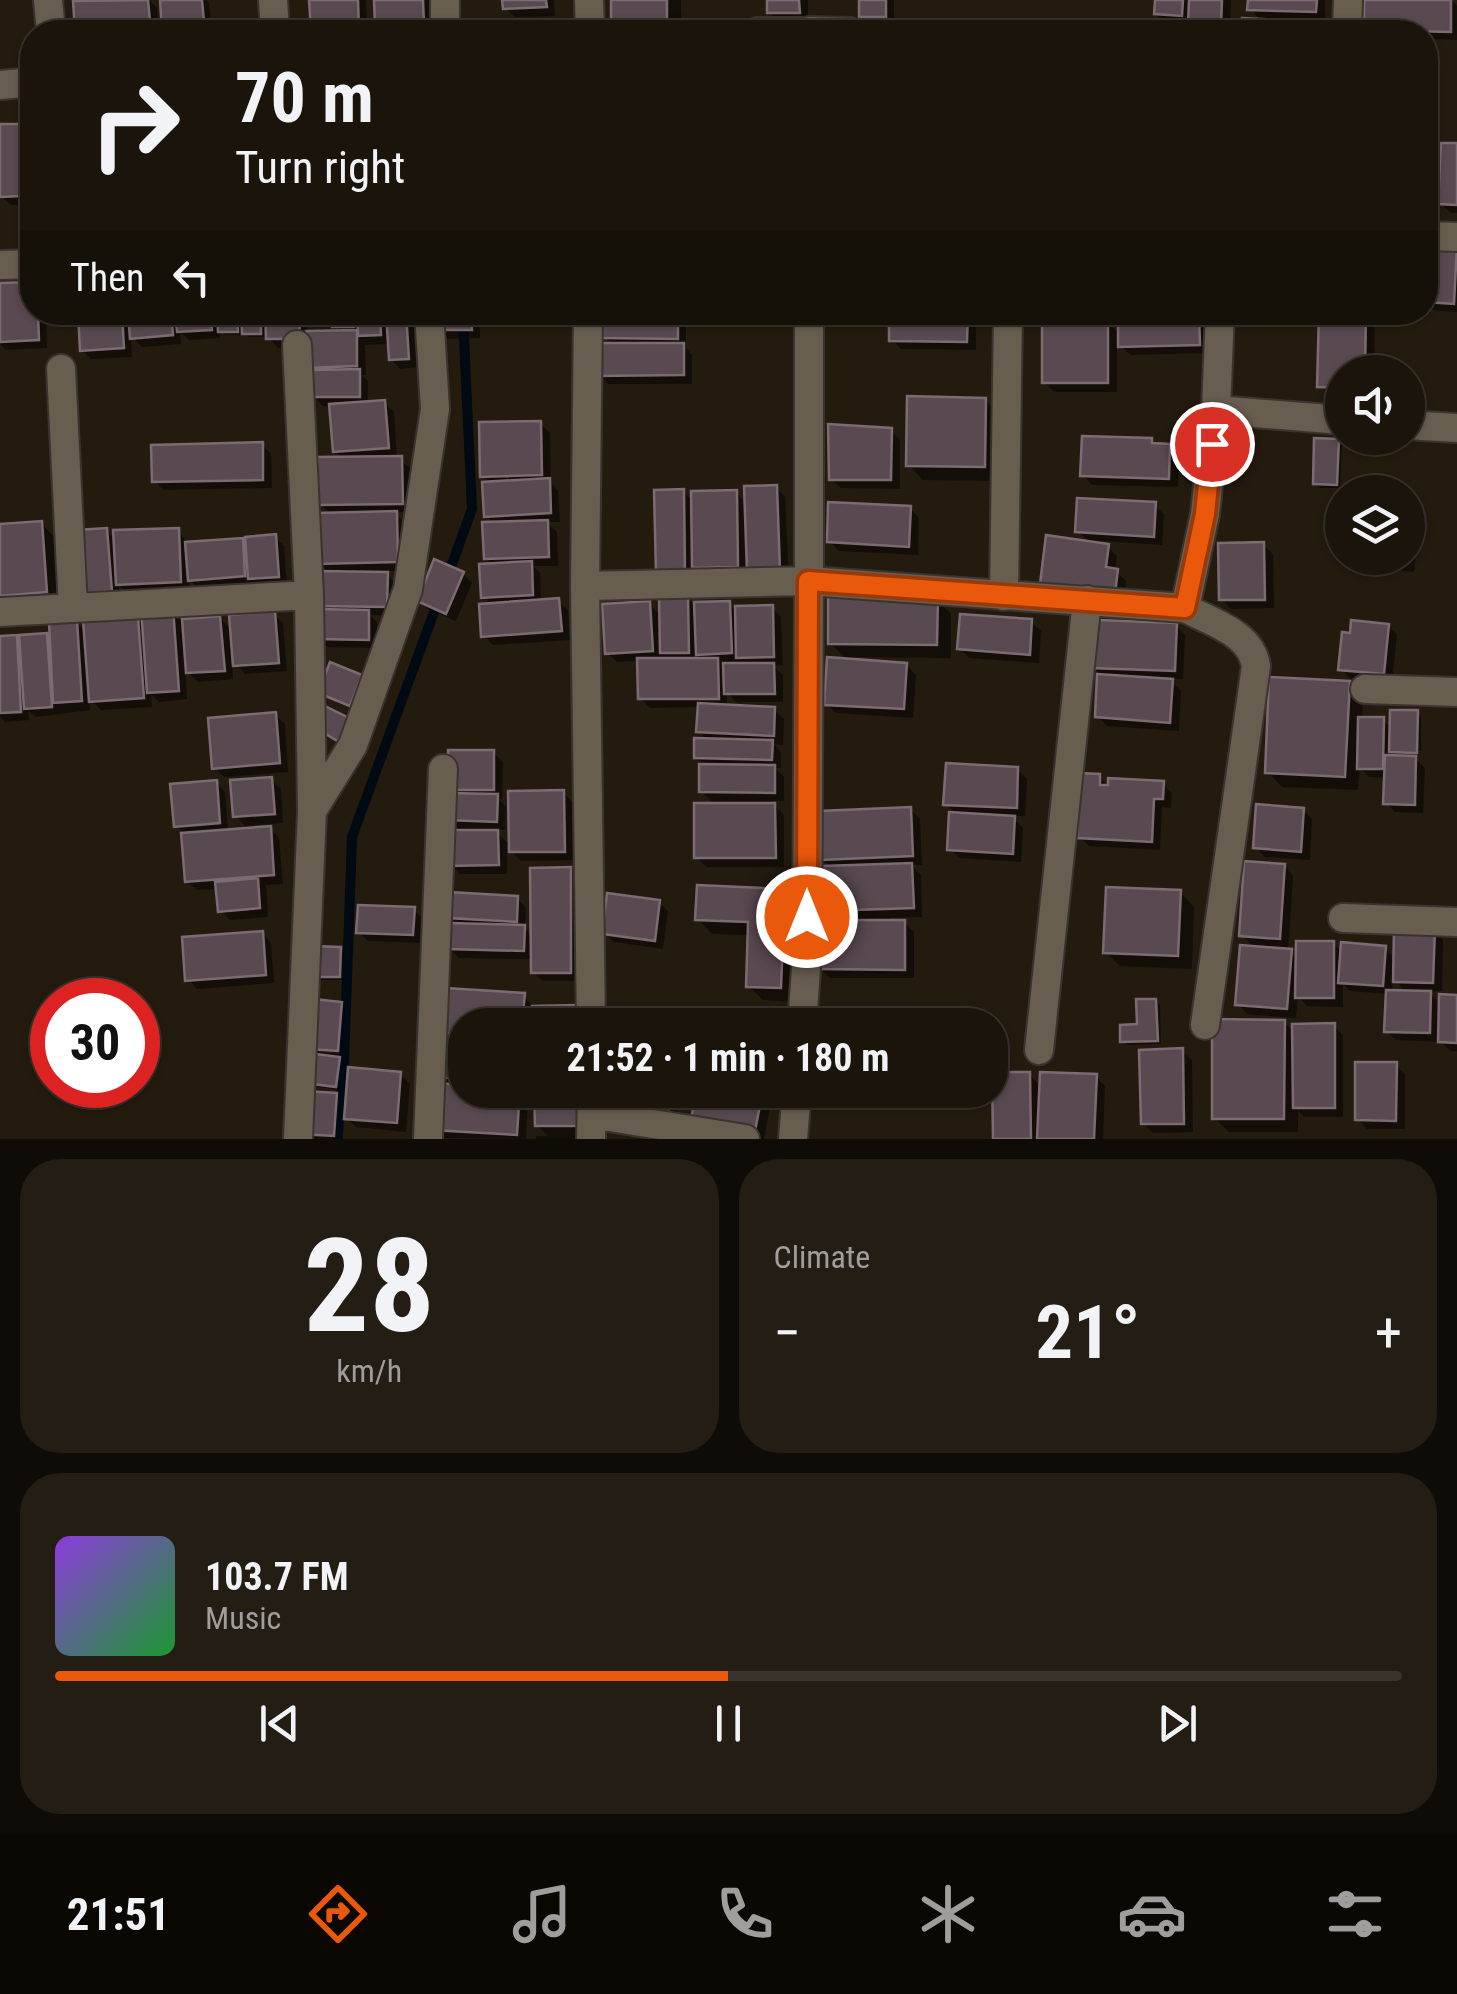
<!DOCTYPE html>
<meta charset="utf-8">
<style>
body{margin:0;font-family:"Roboto Condensed",sans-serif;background:#241d14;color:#f1f3f6;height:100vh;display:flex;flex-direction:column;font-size:38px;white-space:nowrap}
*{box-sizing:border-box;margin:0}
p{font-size:32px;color:#a09e9d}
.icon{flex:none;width:55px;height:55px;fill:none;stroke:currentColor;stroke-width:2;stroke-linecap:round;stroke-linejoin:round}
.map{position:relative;height:1139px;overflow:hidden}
.drawer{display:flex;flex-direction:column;gap:20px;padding:20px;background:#0f0b06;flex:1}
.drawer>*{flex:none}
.guide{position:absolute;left:20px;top:20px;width:1418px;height:305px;border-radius:40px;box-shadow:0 2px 8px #0004,0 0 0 2px #39332c;background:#1b140b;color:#f1f3f6;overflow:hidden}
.controls{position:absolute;left:1325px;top:355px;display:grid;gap:20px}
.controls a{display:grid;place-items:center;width:100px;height:100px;border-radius:50%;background:#1b140b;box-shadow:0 2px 8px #0004,0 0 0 2px #39332c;font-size:50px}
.speed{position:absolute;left:30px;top:978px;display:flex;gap:20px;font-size:50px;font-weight:700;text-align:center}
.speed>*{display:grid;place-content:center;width:130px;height:130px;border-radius:50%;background:#1b140b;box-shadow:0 2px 8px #0004,0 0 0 2px #39332c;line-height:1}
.speed .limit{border:15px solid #d22;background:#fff;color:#111}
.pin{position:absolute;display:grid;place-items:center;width:85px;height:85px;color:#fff;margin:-42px;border:5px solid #fff;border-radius:50%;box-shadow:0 2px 10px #0007}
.me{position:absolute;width:110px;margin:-55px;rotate:0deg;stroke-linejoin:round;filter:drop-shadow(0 0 8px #0008)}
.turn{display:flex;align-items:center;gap:35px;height:210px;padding:0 50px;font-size:45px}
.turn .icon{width:130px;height:130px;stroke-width:2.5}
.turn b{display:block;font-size:70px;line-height:85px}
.then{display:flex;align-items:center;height:95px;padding:0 50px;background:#0003;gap:20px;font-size:38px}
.big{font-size:75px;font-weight:700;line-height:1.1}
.drawer .tile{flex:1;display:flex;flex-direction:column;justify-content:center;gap:15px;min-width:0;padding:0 35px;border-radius:40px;background:#241d14}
.drawer .dial{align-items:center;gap:0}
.dial b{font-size:130px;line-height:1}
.song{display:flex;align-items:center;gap:30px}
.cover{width:120px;height:120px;border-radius:15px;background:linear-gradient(135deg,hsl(270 70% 55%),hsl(130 70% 35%))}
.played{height:10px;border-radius:5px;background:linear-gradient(90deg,#ea580c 50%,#39332c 50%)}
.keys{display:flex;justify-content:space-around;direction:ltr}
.heat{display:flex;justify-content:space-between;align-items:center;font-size:55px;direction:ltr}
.drawer .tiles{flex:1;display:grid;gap:20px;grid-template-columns:1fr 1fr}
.tile:last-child{grid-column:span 2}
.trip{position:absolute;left:448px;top:1008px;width:560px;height:100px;border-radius:40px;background:#1b140b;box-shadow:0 2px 8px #0004,0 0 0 2px #39332c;font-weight:700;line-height:100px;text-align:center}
.tab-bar{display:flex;height:160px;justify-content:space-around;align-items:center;background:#0b0804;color:#a09e9d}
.tab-bar .icon{width:70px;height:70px}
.tab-bar .active{color:#ea580c}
.tab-bar b{font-size:45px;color:#f1f3f6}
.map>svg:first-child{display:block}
.shadow{fill:#0007;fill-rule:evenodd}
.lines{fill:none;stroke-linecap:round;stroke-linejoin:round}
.stream{stroke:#010a12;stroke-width:10}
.building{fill:#594950;stroke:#7c6b72;stroke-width:2.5}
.minor-casing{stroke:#3b342e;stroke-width:32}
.minor{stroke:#685e50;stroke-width:28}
.route-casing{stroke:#983908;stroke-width:25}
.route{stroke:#ea580c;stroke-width:18}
</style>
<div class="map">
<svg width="1457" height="1139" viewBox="0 0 1457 1139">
<rect width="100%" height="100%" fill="#241b0f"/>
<path class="shadow" d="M149,0L157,8L158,32H77L75,3Z
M162,0H206L209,3L212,32H165Z
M312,0H366L367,32H317Z
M376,0H431L432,32H385L377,25Z
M505,0H554L555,16L515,17L505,8Z
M613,0H681V32H627L613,19Z
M769,0H808V22H779L769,12Z
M861,0H894V25H871L861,16Z
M1157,0H1231L1230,32H1200L1192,24L1166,23L1156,14Z
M1250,0H1325V20L1303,19L1316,32H1244V21L1263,22L1250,9Z
M1367,0H1451L1457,6V40L1429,39L1436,47V70L1425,69V32H1370L1367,29Z
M1425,118L1430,123V144H1425Z
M19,126L29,136L31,205H11L1,196L0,127Z
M1457,146V213H1450L1441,203Z
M1457,247V312L1432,310L1425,303V265Z
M32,284V312H46L47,348L6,350L0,344V286Z
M80,312H307L308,334L342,333L335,326L334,312H355L356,319L360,318V312H414L418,367L400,369L391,359L390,344L365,345L366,375H362L368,381V404L384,403L394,412L397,459L411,468V512H394L405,523L406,571H383L396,584V615H370L377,622V648L327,647L317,638L318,605L330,574L319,563L331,515L320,503L344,459L335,451L332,406H323L314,396L309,347L278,348L268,337H248L241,330V335H224L220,331V338L189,340L180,331L181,344L142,347L131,336L132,357L91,359L82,350Z
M436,312H480V338L445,339L436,329Z
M892,312H976V350L901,349L892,340Z
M1321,312H1370L1375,317L1374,372H1342V396L1329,395L1320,386Z
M677,315L686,325V348L692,355V384H608L599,374L613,345L605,337Z
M1198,315L1207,324L1208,353L1130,355L1117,341V392H1054L1044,382L1107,322L1121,335Z
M985,400L1000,415L999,481L923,480L909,465Z
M540,423L550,433L551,483L558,490L560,522H547L557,532L558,566H533L540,573L541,602L558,601L568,610L570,640L493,645L484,636L493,606L484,597L493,566L486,558L495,524L487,516L491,484L483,476Z
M890,430L900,440V489L841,488L831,479Z
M1151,441L1156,446H1169L1179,456L1178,487L1092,485L1083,475Z
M1338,441L1342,445L1340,488H1319L1315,483Z
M262,445L271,454L272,488L164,490L154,481Z
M776,487L785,497L789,580L759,581L746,568V575L704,576L694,566V582H667L683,492L694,502L736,493L747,504Z
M1154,505L1164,514L1162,545L1102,541L1117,556L1115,571L1126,581L1124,602L1052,592L1091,544L1078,531Z
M910,508L919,518L918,555L839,551L829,541Z
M1408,513L1419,523L1414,572L1362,566L1353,558H1408Z
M41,523L55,538L60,606L0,611V526Z
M106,530L116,540L178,530L188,544L242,540L248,547L275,537L284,546L287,586L199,589L189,579V590L128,593L119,585L121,600L93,602L83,592Z
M1263,544L1273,554L1274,608L1231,609L1221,599Z
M463,574L472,583L456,621L429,610L419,601Z
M687,599L697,608L729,604L738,612L772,608L781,617L783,665L773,666L783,675V702H736L727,693V707L774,710L784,719L783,745L774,744L781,752V768H775L784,777V801H770L784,815V867H706L697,857L716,806L701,791L706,767L696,757L708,741L699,731L700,707L650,708L640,698V661L617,662L607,653L649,604L662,617Z
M936,600L951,614V658L855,657V662L906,665L916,675L913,718L836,713L826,704L849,661L830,643Z
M172,609L182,622L220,618L233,632L274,614L283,623L287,671L245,674L232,661L233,679L198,682L185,669L187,699L159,702L151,694L152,707L101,710L90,699V710L36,717L28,710L29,720L5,722L0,716V639L16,638L22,644L46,636L51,641L76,622L87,633L137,619L144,627Z
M1031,622L1041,631L1039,663L969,658L960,648Z
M1176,626L1185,635L1183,679H1169L1181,691L1179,731L1107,726L1097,716L1100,674L1093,667Z
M1388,626L1397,635L1392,682L1350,678L1341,669Z
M361,677L365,681L354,709L321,692Z
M1349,684L1363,698L1362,720H1383L1392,729L1417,713L1421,717V751L1392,749V754L1420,756H1412L1425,768L1423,813L1395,812L1386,803L1387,778L1369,777L1360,768L1358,790L1282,787L1268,772Z
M275,715L285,724L288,772L224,777L215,768Z
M493,752L503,762L502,799H498L506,806L505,830H494L511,846L563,792L572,802L573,860L521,861L507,847V874H460L450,865L462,833L449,819L451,789Z
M1017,769L1027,779L1025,816H1011L1023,828L1021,862L960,858L950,849L958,815L946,804Z
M1099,777L1111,789L1162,783L1172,793L1171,808L1162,807L1160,850L1089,846L1079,837Z
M271,780L281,789L283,823L245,826L236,816Z
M216,783L225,792L228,832L270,829L279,838L283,884L266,885L268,917L230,920L220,910L218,889L197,890L187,881L184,833L176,826Z
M910,809L920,819L922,865H911L921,875L922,917L890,918V922H904L914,932V978H830L820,968L838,922L826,910L832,868L823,859Z
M1303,810L1312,819L1310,860L1265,857L1255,847Z
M1284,866L1293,876L1288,952L1298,959L1333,943L1343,953L1385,948L1396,960L1434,930L1443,940L1442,991H1428L1441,1005L1457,997V1051H1450L1441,1042L1396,1040L1387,1031L1388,994L1350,991L1343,984V1007L1307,1006L1298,996L1296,1018L1247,1014L1238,1004L1256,949L1242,935ZM1393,978L1407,993L1392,992Z
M570,870L579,879L580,981H543L533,972V959L459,958L449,948L459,926L450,917L517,898L526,908L525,929L533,937Z
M784,891L798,906L794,1002L763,1000L748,986L750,935L712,934L698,919Z
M1180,892L1194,907L1192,969L1120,966L1106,952Z
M659,902L668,911L663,949L614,942L605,933Z
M414,910L423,919L422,943L368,941L359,932Z
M262,933L271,943L274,983L197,989L188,979Z
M340,949L344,953L343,980H318L314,976Z
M524,996L533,1008L586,1025H465V1090H518L528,1100L526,1139L444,1138L435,1129L449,1086L440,1076L458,1046L445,1032Z
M1155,1001L1160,1005L1161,1044L1127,1045L1122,1041L1140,1027Z
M340,1004L350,1014L347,1049L319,1047V1052L347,1054L346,1059L337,1058L342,1064L339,1090L311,1086L323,1058L313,1048Z
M706,1019L741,1025H705Z
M1284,1022L1294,1033L1334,1026L1343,1035V1117H1304L1298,1110V1132H1229L1214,1118Z
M990,1034L999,1043L1001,1069H990Z
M1182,1051L1192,1060L1193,1132L1153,1133L1143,1123Z
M1396,1065L1405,1074V1129H1367L1357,1119Z
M400,1074L410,1084L406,1132L356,1127L344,1116L343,1139H308L335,1096L347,1108Z
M1029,1074L1042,1088L1096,1076L1105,1086L1103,1139H996Z
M537,1090H586L583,1139H536V1136H548L537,1125Z
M623,1090H680L676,1127Z
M700,1090H765L772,1098L764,1139H738Z"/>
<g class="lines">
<path class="stream" d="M448,575L472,509L463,317
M337,1139L344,1063L352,837L438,601"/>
</g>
<path class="building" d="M148,0L151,32H75L73,1Z
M160,0H202L205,32H162Z
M309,0H358L359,28L311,31Z
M374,0H423L424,25L375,26Z
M502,0H546L547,7L503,9Z
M611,0H667V20H611Z
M767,0H799L800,13H767Z
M859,0H886V17H859Z
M1155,0H1183L1182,16L1154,14Z
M1189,0H1222L1221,25L1188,23Z
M1248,0H1317L1316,12L1247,10Z
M1364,0H1451V32L1364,30Z
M1242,18L1307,21V32H1242Z
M0,124H20L22,196L0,197Z
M1441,143H1457V205L1438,204Z
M1425,243L1457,245L1454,304L1425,302Z
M32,282V312H38L39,340L0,342V283Z
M78,312H122L124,348L80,351Z
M128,312H171L173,335L130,339Z
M175,312H211L212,330L177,332Z
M217,312H237L238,332H218Z
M241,312H261V334H242Z
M265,312H299L300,339H266Z
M332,312H353L354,327H332Z
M357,312H380L381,335L358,336Z
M386,312H406L409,359L389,360Z
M433,312H471L472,330H433Z
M603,312L678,313V339L602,338Z
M889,312H968L967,342L889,341Z
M1199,312L1200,345L1118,347V313Z
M1319,312H1366L1365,372H1342V388L1317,387Z
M1108,319V383H1042V320Z
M357,330V366L307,368L306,331Z
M596,343H684V375L596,376Z
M360,369V397H312L311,370Z
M907,396L986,398L985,467L906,466Z
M385,400L389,448L333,452L329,404Z
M541,421L542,475L480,477L479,422Z
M828,424L892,428L891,480H829Z
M1082,436L1152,438V443L1170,444L1169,479L1080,476Z
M1314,438L1339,439L1337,485L1313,484Z
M263,442V480L152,482L151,445Z
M402,456L403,504L317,505V457Z
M550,478L551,513L484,517L482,482Z
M777,485L780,571L747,572L744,486Z
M684,489L685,573L656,574L654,490Z
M737,490L738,567L692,568L691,491Z
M1077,498L1156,502L1154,537L1075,532Z
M828,502L911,506L909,547L827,542Z
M397,511L398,562L316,564L315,513Z
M548,520L549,557L484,559L482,522Z
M42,521L47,592L0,596V524Z
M107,528L112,591L81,593L76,530Z
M179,528L181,582L116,585L113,530Z
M276,534L279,577L248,579L245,537Z
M1046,535L1109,544L1106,567L1118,569L1115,594L1040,584Z
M243,538L245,576L188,581L185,542Z
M1264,542L1265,600H1219L1218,543Z
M434,559L464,572L446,614L417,601Z
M532,561L533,595L481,598L479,564Z
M316,571L388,572L387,607L315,606Z
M828,596L938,598L937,645L828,644Z
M659,597H688L689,653H660Z
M559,598L562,631L481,637L479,604Z
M650,601L653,651L605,654L602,604Z
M730,601L732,653L696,655L694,602Z
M773,605L774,657L736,658L735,606Z
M173,607L179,691L147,693L141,609Z
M315,609L369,610V640L315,639Z
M275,611L279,663L233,666L229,615Z
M960,614L1032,619L1030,655L957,649Z
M220,616L225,671L186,673L182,619Z
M138,617L144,698L89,702L83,620Z
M77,620L82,701L53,703L49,622Z
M1098,620L1177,623L1175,671L1090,668L1092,636H1098Z
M1351,620L1389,624L1384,674L1338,670L1342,632L1350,633Z
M47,633L52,707L24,709L19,635Z
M17,635L21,712L0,713V636Z
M827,657L907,663L904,709L824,705Z
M637,658H718L719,699H638Z
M330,662L362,675L350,706L318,693Z
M723,663H774L775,694H724Z
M1097,674L1173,679L1170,723L1095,717Z
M1269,677L1350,681L1345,777L1265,773Z
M698,703L775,707L774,736L696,732Z
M321,704L351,719L339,742L319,730Z
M1390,710H1418L1417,753L1389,752Z
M276,712L280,763L212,769L208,718Z
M1358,717H1384L1383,769H1357Z
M694,738L773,740L772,760L694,758Z
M448,750H494V790H448Z
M1385,755L1416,756L1415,805L1383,804Z
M946,763L1018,767L1017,808L943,805Z
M699,764L775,765V793L699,792Z
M1080,773L1100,774V785H1108V778L1164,781L1163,799H1154L1152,842L1077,838Z
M272,777L275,814L233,817L230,780Z
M217,780L220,823L174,827L170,784Z
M564,790L565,852H509L508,791Z
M447,793L498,794L497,822L446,820Z
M694,803H775L776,858H694Z
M1256,804L1304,808L1301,852L1253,848Z
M911,807L913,856L821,860L819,811Z
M949,812L1015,816L1013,854L947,850Z
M271,826L274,875L185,882L181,833Z
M448,830H498L499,865L448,866Z
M1244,861L1285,864L1280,939L1239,936Z
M912,863L914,908L824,911L822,866Z
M571,867V973H531L530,868Z
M258,878L260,908L218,912L215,882Z
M697,885L785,889L781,988L746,987L748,922L695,920Z
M1106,887L1181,890L1178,956L1103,953Z
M449,892L518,896L517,922L448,918Z
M607,893L660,900L655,941L602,934Z
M358,905L415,907L413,935L356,933Z
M818,920H905V970L818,969Z
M448,923L525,925L524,951L447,949Z
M1394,927L1435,928L1433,983L1393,982Z
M263,931L266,975L185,981L182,937Z
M1296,941H1334V998H1295Z
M1341,942L1386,946L1383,986L1338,983Z
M1240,945L1292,949L1287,1009L1235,1005Z
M312,946L341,947L340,977H311Z
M446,988L525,993L522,1025H465V1035L442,1033Z
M1386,990L1431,991L1430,1033L1384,1032Z
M1439,994L1457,995V1043L1438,1042Z
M314,999L342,1002L338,1051L310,1049Z
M1136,999H1156L1158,1041L1120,1042V1025L1137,1024Z
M577,1005L578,1025H533L532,1006Z
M1212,1019L1285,1020L1284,1119H1212Z
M1335,1023V1108H1293L1292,1024Z
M439,1042L465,1043V1079L437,1077Z
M1183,1048L1184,1124H1141L1139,1050Z
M308,1053L340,1057L336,1087L304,1083Z
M1355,1062H1397L1396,1121L1355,1120Z
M348,1067L401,1072L397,1123L344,1119Z
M992,1072H1030L1031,1139H993Z
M1040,1072L1097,1074L1094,1139H1037Z
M435,1083L465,1085V1090H520L517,1135L432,1130Z
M534,1090H582L581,1126H535Z
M621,1090H671L667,1119L618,1113Z
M697,1090H763L754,1136L690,1123Z
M302,1091L337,1093L334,1136L299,1134Z"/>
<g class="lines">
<g class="minor-casing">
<path id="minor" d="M48,0L51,32
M273,0L275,32
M445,0V32
M589,0L590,32
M810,31L849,32
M758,32H810
M1347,32L1348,0
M0,85L32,82
M1425,236L1457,237
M0,265L32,264
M809,312V581L1185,608L1205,514L1216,410L1220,312
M61,369L73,608
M1216,410L1342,420
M1408,425L1457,428
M585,586L588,312
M1004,596L1008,312
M1185,608C1213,623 1251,633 1256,666L1205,1025
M0,612L309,595L297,345
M1365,689L1457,692
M312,811L353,745L408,589L435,409L429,312
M1343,918L1457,922
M591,1025L585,586L809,581L807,954L802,1025
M1039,1050L1087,600
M592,1114L745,1139
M298,1139L312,811L309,595
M428,1139L443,769
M591,1139L592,1090
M793,1139L797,1090"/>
</g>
<use href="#minor" class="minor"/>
</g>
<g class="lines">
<g class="route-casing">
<path id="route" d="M807,917L808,581L1185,608L1205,514L1212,444"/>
</g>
<use href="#route" class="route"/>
</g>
</svg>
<div class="controls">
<a><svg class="icon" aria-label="sound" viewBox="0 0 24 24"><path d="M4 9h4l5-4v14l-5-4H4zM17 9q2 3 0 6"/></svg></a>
<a><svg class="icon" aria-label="layers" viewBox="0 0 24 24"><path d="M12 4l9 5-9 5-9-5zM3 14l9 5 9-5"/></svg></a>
</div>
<div class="speed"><div class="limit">30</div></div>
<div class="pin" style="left:1212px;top:444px;background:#d93025"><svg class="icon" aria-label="arrive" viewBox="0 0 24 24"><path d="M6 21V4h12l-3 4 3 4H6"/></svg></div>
<svg class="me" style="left:807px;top:917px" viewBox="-20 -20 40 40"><circle r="17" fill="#ea580c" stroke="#fff" stroke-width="3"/><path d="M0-11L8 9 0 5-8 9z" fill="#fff"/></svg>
<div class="trip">21:52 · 1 min · 180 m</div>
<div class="guide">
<div class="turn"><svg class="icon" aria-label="right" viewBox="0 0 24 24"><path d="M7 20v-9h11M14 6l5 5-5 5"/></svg><div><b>70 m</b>Turn right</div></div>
<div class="then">Then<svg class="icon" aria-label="left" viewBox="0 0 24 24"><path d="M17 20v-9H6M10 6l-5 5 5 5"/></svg></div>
</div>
</div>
<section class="drawer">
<div class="tiles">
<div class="tile dial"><b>28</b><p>km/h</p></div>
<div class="tile"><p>Climate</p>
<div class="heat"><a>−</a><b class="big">21°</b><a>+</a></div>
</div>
<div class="tile">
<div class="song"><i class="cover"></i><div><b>103.7 FM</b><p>Music</p></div></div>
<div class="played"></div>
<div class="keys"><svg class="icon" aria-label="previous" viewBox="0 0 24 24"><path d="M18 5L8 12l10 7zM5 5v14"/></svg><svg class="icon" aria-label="pause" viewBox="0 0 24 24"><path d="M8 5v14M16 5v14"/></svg><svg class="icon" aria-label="next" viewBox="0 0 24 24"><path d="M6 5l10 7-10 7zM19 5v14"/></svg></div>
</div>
</div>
</section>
<nav class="tab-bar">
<b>21:51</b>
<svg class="icon active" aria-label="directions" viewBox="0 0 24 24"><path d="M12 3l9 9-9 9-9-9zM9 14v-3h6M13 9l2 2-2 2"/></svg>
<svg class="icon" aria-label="music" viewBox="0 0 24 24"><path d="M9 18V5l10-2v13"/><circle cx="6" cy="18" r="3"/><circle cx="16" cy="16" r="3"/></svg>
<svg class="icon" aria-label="phone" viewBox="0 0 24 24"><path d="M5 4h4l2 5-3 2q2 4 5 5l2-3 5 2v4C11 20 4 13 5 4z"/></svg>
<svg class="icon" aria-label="climate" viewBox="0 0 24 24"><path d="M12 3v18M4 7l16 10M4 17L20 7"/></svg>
<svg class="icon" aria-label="car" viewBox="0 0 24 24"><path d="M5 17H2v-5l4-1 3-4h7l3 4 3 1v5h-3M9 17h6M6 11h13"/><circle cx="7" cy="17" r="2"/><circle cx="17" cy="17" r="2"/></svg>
<svg class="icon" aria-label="filters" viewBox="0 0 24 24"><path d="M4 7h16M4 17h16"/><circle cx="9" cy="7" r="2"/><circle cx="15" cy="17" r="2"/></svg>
</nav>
